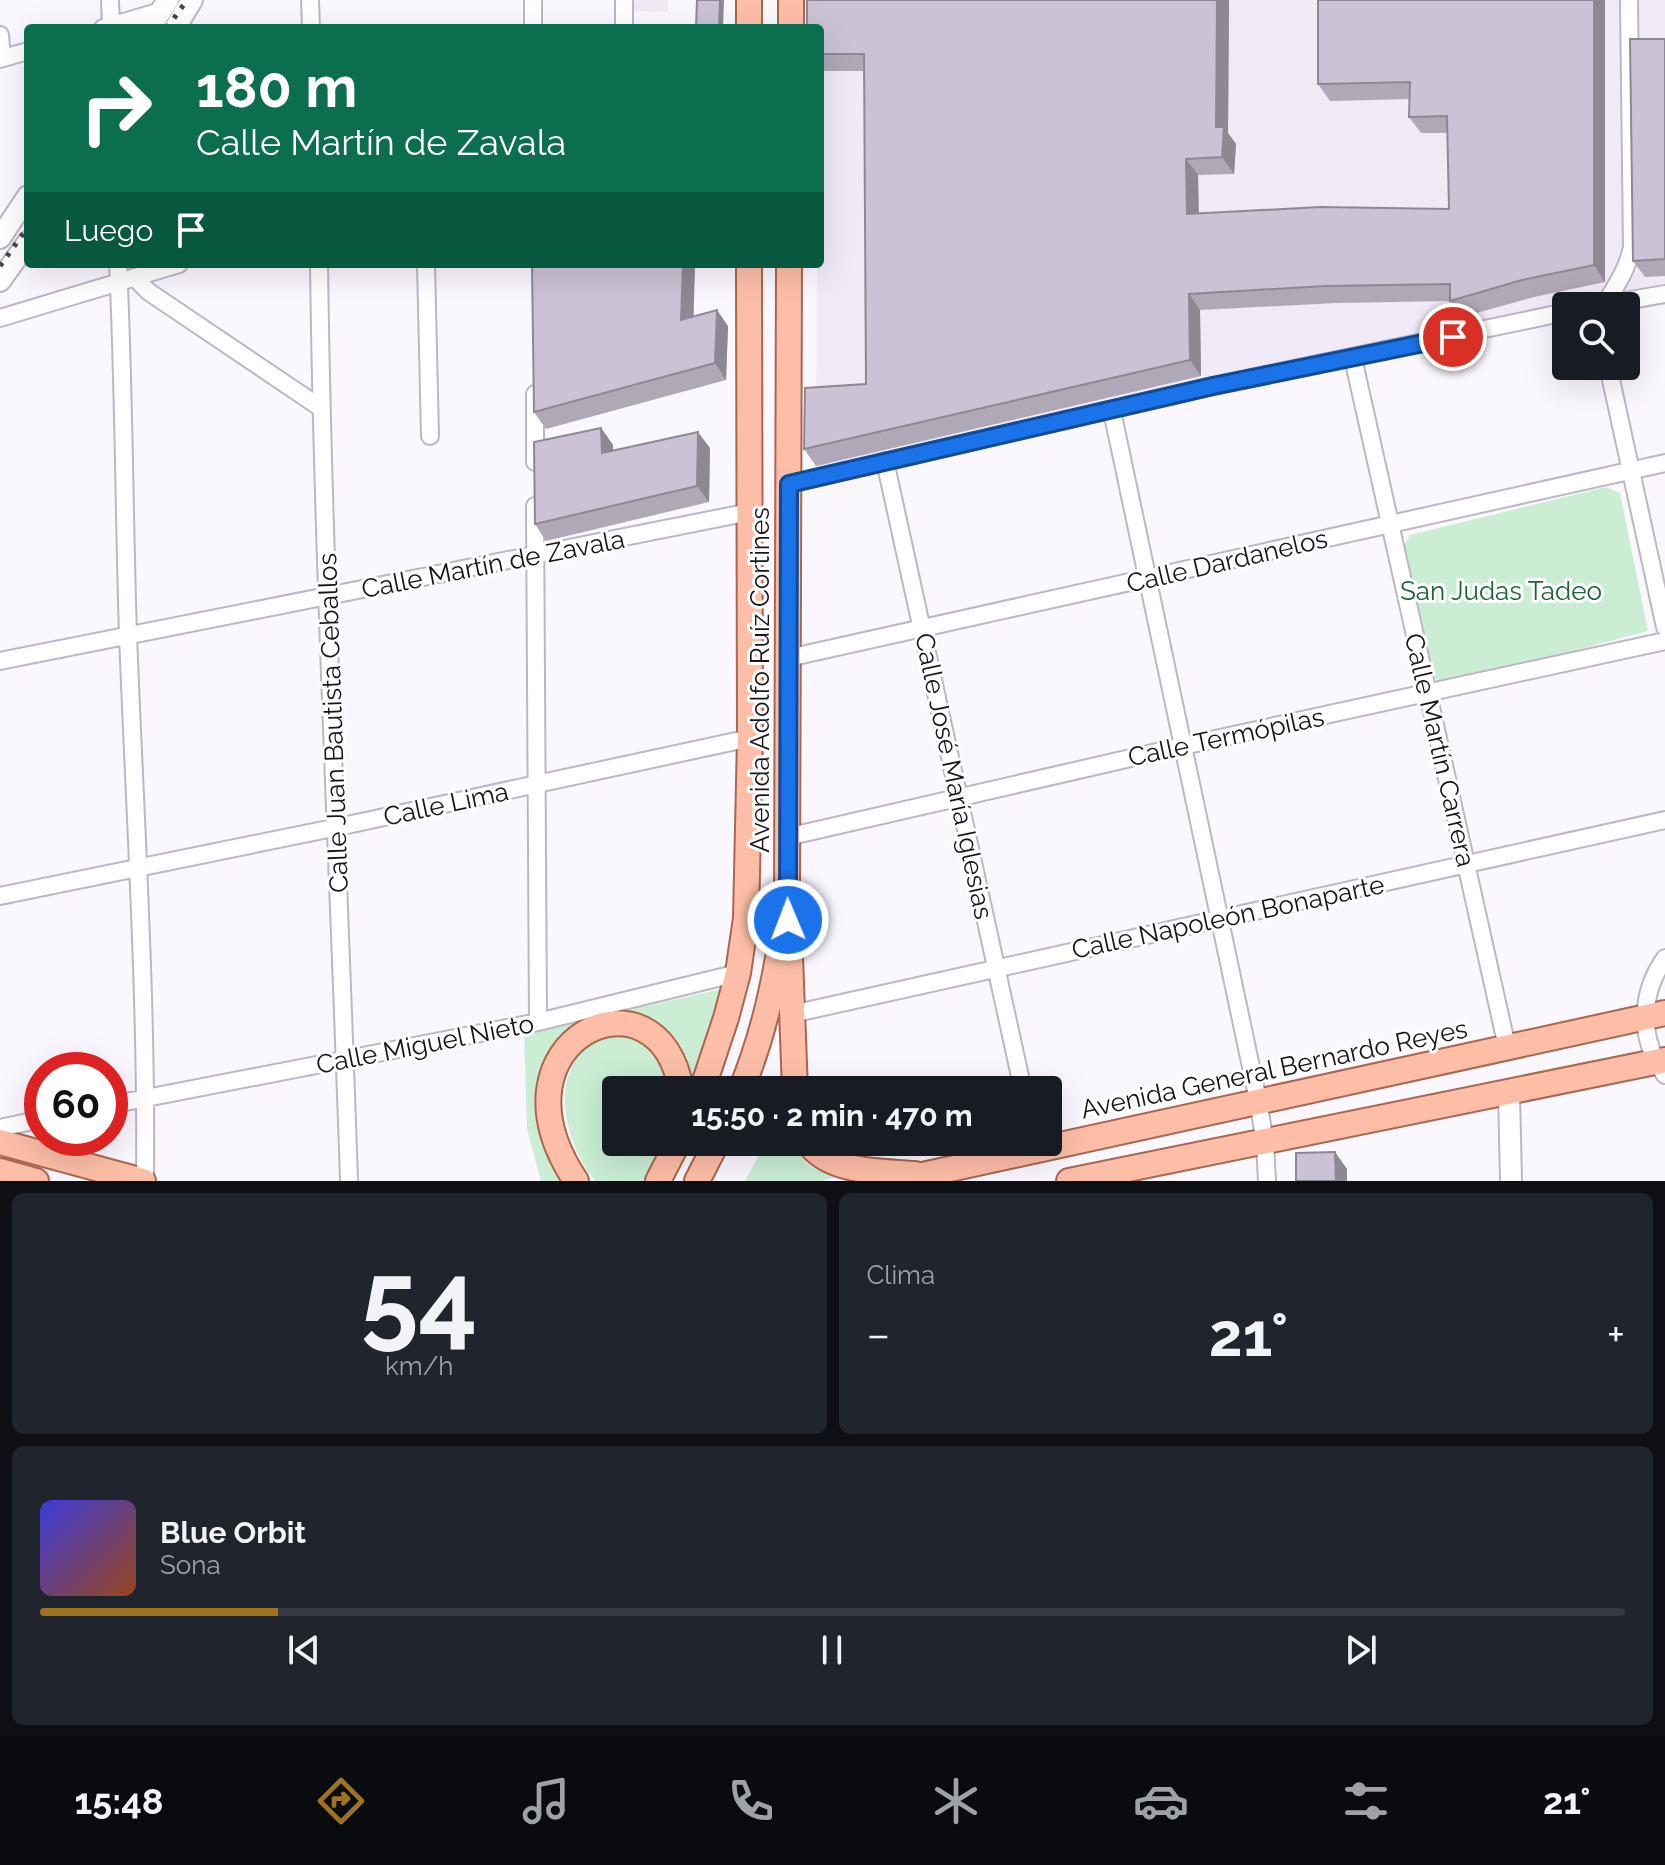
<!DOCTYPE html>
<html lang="es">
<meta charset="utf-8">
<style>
body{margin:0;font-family:Raleway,sans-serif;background:#20242c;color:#f1f3f6;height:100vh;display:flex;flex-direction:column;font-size:30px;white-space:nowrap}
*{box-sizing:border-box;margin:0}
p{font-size:26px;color:#9ea1a6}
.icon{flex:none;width:44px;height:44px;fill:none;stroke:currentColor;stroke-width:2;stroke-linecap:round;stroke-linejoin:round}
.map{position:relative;height:1181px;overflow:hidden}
.details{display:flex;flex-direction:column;gap:12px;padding:12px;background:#0d0f14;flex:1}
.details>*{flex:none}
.guide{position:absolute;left:24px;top:24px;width:800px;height:244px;border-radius:8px;box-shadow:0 8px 32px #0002;background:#0b6e4f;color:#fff;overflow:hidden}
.controls{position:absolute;left:1552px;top:292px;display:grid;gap:16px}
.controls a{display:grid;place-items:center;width:88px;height:88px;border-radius:8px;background:#171b24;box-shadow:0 8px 32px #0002;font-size:40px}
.speed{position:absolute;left:24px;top:1052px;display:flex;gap:16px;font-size:40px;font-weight:700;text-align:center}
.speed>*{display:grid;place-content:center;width:104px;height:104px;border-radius:50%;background:#171b24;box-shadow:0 8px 32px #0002;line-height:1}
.speed .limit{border:12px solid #d22;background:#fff;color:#111}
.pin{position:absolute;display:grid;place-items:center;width:68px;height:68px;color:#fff;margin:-34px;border:4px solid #fff;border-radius:50%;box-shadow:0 2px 8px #0007}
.me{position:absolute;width:88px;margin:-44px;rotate:359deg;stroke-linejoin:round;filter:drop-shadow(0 0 6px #0008)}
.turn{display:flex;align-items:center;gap:28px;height:168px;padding:0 40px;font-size:36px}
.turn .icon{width:104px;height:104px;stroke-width:2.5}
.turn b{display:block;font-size:56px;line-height:68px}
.then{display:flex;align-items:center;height:76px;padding:0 40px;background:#0003;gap:16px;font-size:30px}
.big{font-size:60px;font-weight:700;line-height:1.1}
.details .card{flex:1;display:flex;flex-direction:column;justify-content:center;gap:12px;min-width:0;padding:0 28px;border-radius:12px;background:#20242c}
.details .dial{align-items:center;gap:0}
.dial b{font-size:104px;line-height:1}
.song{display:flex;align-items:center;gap:24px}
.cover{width:96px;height:96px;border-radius:12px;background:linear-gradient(135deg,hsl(240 70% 55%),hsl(20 70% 35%))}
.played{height:8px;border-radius:4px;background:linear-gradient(90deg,#9e7222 15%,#363941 15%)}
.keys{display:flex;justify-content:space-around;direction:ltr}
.heat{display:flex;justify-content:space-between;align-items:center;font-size:44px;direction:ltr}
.details .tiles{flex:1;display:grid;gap:12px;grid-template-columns:1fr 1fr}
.card:last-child{grid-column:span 2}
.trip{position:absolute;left:602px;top:1076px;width:460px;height:80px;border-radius:8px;background:#171b24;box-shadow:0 8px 32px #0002;font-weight:700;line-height:80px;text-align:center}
.tabs{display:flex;height:128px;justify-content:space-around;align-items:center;background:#090b0e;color:#9ea1a6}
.tabs .icon{width:56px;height:56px}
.tabs .current{color:#9e7222}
.tabs b{font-size:36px;color:#f1f3f6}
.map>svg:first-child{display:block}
.built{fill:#f0e9f6}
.green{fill:#caedd4}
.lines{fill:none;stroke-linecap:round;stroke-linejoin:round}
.minor-casing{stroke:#beb6c7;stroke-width:20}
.tertiary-casing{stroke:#beb6c7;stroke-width:24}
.primary-casing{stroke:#ab6650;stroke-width:28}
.minor{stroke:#fff;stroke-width:16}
.tertiary{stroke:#fff;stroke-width:20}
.primary{stroke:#fdbea7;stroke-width:24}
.rail{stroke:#48454b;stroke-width:5;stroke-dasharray:4 8;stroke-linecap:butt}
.wall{fill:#afa8b7}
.shaded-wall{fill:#8e8895}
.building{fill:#cbc3d5;stroke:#8e8895;stroke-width:2}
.route-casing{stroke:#114b97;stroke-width:20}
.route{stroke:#1a73e8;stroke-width:14}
.labels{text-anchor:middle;stroke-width:6;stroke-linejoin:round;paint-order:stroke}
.street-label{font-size:26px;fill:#17141a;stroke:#fff}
.park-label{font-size:26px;fill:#18653b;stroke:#fff}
</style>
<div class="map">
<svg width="1665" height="1181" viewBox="0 0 1665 1181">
<rect width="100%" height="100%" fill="#fbf7ff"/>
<path class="built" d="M629,0H668V12L629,11Z
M818,0H1665V287L1578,306H1566L816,472L817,264H820Z"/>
<path class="green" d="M1606,487L1620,493L1648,631L1448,684L1434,678L1403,548L1410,535Z
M722,989L694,1085C683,1033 669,1026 619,1012Z
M603,1015L556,1045L566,1181H541L527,1129L524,1035Z
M610,1035L638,1039L660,1052L668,1090H616V1142H661L646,1181H595C568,1147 550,1087 582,1051C589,1044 601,1040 610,1035Z
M766,1142H793C805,1168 816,1172 843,1176L820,1181H745Z"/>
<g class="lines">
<g class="minor-casing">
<path id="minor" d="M110,0L111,28
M310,0L311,28
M533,0V28
M624,0V28
M103,28L161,11
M0,35L2,58
M0,59L28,51
M118,264C124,387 124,511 128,635C135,817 147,999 145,1181
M319,264C323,570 339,875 349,1181
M426,264L430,436
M134,277L149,292L321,408
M1602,305L1665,294
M1604,306C1616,285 1627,271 1632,247L1629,0
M0,318L179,264
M1353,358L1507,1047
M1608,366L1665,627
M535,394V462
M1112,411L1258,1100L1265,1143L1267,1181
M885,461L1023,1090
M789,484L1213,386L1566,312
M535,506L538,1022
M788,658L1665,463
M0,661L750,512
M787,837L1183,746L1665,641
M0,896L338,827L750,738
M1665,958C1640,994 1638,1038 1665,1075
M792,1014L1665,820
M110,1105L538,1022L738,973
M0,1128L42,1119"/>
</g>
<g class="tertiary-casing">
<path id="tertiary" d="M150,28L168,0
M175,28L192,0
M0,238L28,196
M0,281L28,242
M1509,1094L1511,1181"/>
</g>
<g class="primary-casing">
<path id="primary" d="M749,0V28
M791,28V0
M790,957L795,1090
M702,1090L726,1018L738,973L746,918L750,738L749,264
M741,1090C767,1027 779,963 787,896L789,264
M0,1142L143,1181
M808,1142C828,1173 881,1171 915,1174
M0,1171L36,1181
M576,1181C481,1038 660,959 681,1090
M658,1181L678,1142
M697,1181L717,1142
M895,1181L1665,1013
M1069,1181L1665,1060"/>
</g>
<use href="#minor" class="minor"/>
<use href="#tertiary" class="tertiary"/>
<use href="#primary" class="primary"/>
<path class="rail" d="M167,28L187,0
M0,266L28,227"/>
</g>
<path class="wall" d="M807,0H1229L1228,133L1236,144L1234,174L1198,175L1199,214L1449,209L1447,133H1421L1409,117V99L1330,101L1318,84L1605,0V282L1534,297L1462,317L1450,301L1336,303L1200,310L1201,376L816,466L804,449L866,384L864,71H820V28Z
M1665,39V276L1645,277L1633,261Z
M532,264H695L693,316L728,326L726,380L546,429L534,412Z
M601,428L613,445V450L710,448L709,502L546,541L535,524Z"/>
<path class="shaded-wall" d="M720,0H724L723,28H719Z
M1217,0H1229L1228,133L1236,144L1234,174L1222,157L1216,127Z
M1594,0H1605V282L1594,265Z
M1186,159L1198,175L1199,231L1187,214Z
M683,264H695L693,337L681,320Z
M1189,294L1200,310L1201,376L1190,360Z
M717,310L728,326L726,380L715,363Z
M601,428L613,445V470L602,453Z
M698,432L710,448L709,502L697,486Z
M1335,1152L1347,1169V1181H1336Z"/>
<path class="building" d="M697,0H720L719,28H696Z
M807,0H1217L1216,127H1224L1222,157L1186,159L1187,214L1320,207L1449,209L1447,116L1409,117L1410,82L1318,84V0H1594V265L1522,280L1450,301V284L1325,286L1189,294L1190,360L804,449L805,388L866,384L864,54H820V28H807Z
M1630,39H1665V259L1633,261Z
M532,264H683L681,320L717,310L715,363L534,412Z
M601,428L602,453L698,432L697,486L535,524L534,442Z
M1335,1152L1336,1181H1296V1153Z"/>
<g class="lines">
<g class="route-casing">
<path id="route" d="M788,920L789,484L1213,386L1453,337"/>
</g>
<use href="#route" class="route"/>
</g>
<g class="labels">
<g class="street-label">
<text transform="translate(1227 561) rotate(-13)" y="9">Calle Dardanelos</text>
<text transform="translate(493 564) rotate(-11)" y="9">Calle Martín de Zavala</text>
<text transform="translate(760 680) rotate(-90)" y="9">Avenida Adolfo Ruíz Cortines</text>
<text transform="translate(333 723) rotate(-92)" y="9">Calle Juan Bautista Ceballos</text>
<text transform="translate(1226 737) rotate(-12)" y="9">Calle Termópilas</text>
<text transform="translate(1440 750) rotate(77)" y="9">Calle Martín Carrera</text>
<text transform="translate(954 776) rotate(78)" y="9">Calle José María Iglesias</text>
<text transform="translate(446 804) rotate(-12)" y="9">Calle Lima</text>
<text transform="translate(1228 917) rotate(-12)" y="9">Calle Napoleón Bonaparte</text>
<text transform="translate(425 1044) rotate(-11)" y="9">Calle Miguel Nieto</text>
<text transform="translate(1274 1069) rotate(-12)" y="9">Avenida General Bernardo Reyes</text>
</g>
<g class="park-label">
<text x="1501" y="600">San Judas Tadeo</text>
</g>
</g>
</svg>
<div class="controls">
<a><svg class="icon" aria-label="search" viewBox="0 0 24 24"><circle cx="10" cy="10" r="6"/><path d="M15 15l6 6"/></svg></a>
</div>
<div class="speed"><div class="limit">60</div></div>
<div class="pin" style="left:1453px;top:337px;background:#d93025"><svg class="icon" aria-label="arrive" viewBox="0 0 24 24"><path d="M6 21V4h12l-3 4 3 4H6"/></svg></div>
<svg class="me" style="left:788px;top:920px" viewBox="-20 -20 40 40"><circle r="17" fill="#1a73e8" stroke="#fff" stroke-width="3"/><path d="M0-11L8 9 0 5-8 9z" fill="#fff"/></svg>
<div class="trip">15:50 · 2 min · 470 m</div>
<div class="guide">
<div class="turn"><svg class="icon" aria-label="right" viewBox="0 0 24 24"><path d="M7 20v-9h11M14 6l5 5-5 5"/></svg><div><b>180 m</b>Calle Martín de Zavala</div></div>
<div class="then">Luego<svg class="icon" aria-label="arrive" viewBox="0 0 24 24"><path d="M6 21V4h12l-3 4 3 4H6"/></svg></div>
</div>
</div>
<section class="details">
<div class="tiles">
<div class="card dial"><b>54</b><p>km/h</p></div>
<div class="card"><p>Clima</p>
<div class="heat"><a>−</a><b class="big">21°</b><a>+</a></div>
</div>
<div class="card">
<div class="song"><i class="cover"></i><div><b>Blue Orbit</b><p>Sona</p></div></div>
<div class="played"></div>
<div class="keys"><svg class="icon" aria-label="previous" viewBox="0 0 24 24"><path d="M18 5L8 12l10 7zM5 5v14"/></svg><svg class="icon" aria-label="pause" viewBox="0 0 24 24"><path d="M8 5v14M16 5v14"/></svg><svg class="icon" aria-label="next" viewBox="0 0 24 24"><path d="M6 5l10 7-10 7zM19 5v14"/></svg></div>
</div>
</div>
</section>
<nav class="tabs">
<b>15:48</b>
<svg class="icon current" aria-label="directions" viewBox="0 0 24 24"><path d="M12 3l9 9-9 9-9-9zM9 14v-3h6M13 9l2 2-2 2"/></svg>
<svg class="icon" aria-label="music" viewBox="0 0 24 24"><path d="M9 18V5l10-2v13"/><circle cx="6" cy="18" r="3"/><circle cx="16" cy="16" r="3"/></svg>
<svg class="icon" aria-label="phone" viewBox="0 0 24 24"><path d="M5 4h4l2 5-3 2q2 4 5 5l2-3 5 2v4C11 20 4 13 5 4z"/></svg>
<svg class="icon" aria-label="climate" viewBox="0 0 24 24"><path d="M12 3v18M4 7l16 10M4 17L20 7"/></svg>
<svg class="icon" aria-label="car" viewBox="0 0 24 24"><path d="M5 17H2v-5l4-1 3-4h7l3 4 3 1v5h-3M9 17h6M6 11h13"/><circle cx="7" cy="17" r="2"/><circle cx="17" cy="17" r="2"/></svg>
<svg class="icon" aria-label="filters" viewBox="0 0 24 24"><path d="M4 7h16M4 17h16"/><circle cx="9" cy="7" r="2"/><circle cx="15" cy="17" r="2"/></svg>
<b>21°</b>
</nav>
